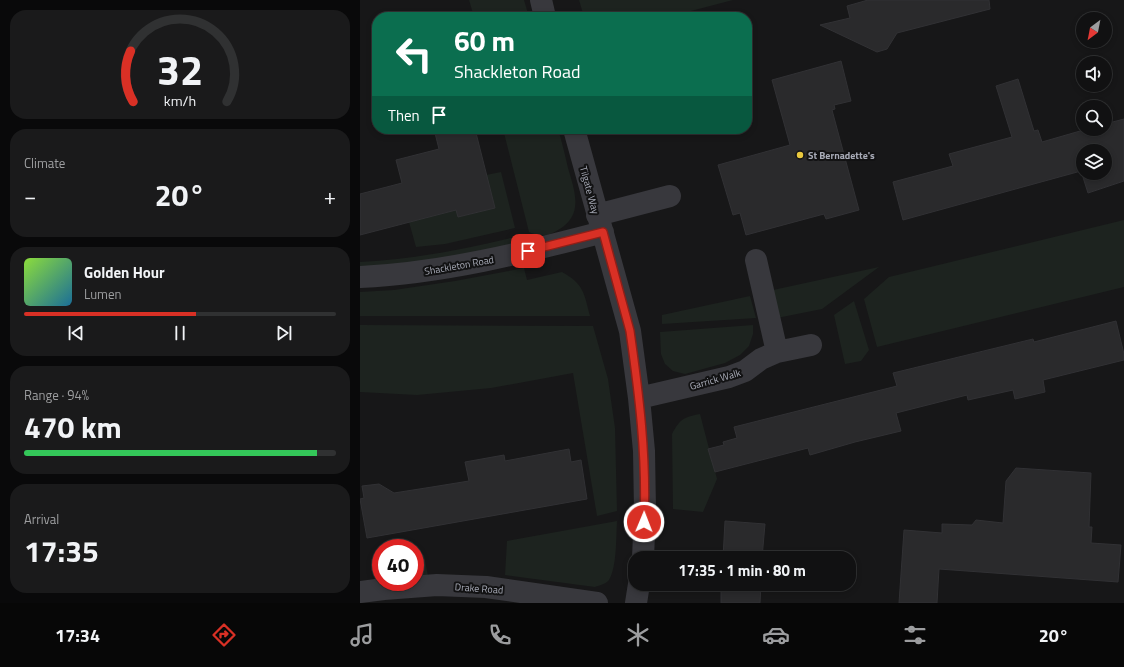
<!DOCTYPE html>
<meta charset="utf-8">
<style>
body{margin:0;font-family:"Titillium Web",sans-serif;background:#1a1a1b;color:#f1f3f6;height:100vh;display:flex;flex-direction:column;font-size:15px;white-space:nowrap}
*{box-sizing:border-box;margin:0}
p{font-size:13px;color:#9c9d9f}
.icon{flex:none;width:22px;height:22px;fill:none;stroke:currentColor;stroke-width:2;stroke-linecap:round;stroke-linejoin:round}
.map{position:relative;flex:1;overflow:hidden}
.details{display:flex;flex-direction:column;gap:10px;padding:10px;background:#09090a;width:360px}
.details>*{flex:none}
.hud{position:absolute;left:12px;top:12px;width:380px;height:122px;border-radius:16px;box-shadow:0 2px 6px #0003,0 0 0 1px #303132;background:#0b6e4f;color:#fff;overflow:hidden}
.needle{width:26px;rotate:212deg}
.controls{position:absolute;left:716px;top:12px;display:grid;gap:8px}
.controls a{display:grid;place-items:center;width:36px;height:36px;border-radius:50%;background:#111112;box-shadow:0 2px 6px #0003,0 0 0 1px #303132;font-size:20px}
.speed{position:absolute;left:12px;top:539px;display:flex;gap:8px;font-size:20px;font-weight:700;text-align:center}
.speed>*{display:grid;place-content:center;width:52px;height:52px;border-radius:50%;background:#111112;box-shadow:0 2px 6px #0003,0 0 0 1px #303132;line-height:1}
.speed .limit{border:6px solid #d22;background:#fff;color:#111}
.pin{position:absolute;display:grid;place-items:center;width:34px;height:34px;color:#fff;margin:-17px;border-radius:8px;box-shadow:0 2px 6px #0006}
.me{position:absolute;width:44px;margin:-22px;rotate:1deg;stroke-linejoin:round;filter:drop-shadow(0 0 3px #0008)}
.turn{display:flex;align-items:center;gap:14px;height:84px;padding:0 16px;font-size:18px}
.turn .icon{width:52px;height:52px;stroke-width:2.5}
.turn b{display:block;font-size:28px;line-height:34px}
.then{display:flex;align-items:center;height:38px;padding:0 16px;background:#0003;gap:8px;font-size:15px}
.big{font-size:30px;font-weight:700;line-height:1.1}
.details .widget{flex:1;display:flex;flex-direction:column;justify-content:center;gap:6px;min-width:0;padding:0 14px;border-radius:16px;background:#1a1a1b}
.details .dial{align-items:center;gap:0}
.dial svg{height:104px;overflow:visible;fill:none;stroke:#303132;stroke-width:7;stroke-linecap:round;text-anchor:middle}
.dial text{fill:#f1f3f6;stroke:none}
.song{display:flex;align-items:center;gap:12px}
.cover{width:48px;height:48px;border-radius:6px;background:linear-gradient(135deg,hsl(90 70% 55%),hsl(200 70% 35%))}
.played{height:4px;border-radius:2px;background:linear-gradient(90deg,#d93025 55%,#303132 55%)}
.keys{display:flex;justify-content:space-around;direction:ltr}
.heat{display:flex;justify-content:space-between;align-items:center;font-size:22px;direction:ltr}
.charge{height:6px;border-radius:3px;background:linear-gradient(90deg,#34c759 94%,#303132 0)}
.trip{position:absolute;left:268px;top:551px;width:228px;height:40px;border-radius:16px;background:#111112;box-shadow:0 2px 6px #0003,0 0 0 1px #303132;font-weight:700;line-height:40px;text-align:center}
.tabs{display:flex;height:64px;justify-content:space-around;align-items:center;background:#070707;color:#9c9d9f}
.tabs .icon{width:28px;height:28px}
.tabs .current{color:#d93025}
.tabs b{font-size:18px;color:#f1f3f6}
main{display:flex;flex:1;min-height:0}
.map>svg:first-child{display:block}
.green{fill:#1d231f}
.building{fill:#2a2a2c;stroke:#313134;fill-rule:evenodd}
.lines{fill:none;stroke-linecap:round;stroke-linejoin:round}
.minor{stroke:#38383d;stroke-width:22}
.route-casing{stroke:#8d1f18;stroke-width:10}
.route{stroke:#d93025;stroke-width:7}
.poi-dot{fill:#e9c83e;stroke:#121213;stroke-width:1.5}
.labels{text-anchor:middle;stroke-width:4;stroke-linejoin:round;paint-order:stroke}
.poi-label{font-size:10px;font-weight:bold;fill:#a9acb8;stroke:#121213;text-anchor:start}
.street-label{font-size:10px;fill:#a9acb8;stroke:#121213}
</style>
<main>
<section class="details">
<div class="widget dial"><svg viewBox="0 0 100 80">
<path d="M14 69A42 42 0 1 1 86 69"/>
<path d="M14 69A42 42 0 0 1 12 30" stroke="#d93025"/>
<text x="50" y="56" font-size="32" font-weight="700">32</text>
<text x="50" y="72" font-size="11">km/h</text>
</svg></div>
<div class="widget"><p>Climate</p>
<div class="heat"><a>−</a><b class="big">20°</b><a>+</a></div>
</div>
<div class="widget">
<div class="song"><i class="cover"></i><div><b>Golden Hour</b><p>Lumen</p></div></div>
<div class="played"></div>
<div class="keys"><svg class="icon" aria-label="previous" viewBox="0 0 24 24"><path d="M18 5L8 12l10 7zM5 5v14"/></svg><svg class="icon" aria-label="pause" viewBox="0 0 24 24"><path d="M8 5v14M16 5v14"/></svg><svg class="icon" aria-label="next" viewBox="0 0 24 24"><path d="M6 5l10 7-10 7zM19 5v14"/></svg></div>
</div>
<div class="widget"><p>Range · 94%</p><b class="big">470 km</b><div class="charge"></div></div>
<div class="widget"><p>Arrival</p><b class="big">17:35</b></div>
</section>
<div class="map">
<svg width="764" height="603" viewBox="0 0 764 603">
<rect width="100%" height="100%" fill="#171718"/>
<path class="green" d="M109,0H164L169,17H114Z
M219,0H373L308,17H224Z
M143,129H198C202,142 205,155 208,168C215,192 224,215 198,230C187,237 180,237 169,232Z
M141,172L155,228L85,244L56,247L49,222L96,210L98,217L135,208L126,175Z
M764,220V287L517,347L504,299L529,277Z
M159,236L160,242L105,255L66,261L0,268V262C56,259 105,249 159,236Z
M519,267L462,309L417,318L413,290Z
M164,268L167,280L202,272C224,284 224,293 230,316H0V292L34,290L95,281Z
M390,296L396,318L302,324V315Z
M494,301L509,350L501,361L485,364L474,315Z
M0,325L233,326L248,379L255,428L257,511L237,516L213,373L131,388L57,395L0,392Z
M393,325V334L389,346L380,355L365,363L325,374L313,371L305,364L301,354L300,332Z
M340,414L357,479L343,512L313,509L312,434C320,419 324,417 340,414Z
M257,521C256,537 257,567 249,580C246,584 240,585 235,587L145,575L147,541Z
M64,555L68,576H55V557Z"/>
<path class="building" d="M508,0H629L630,9L537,33L527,49L517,52L460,25L490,18L487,6Z
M481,61L491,101L474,105L475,109L472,110L499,210L466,219L464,214L386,235L380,213L373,215L358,165L430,145L412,80Z
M658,79L674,131L678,130L682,142L727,129H745V124L764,119V181L728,193L721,171L543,220L533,182L593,166L589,154L652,137L636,86ZM723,151H745V173H723Z
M74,129H115L135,208L98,217L96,210L0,235V194L42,183L36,160L79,149Z
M756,321L764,354V360L683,380L685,392L655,399L653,390L608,400L607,395L536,413L541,431L495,442L450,455L448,448L355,472L348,449L364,445L363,442L377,438L374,427L537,386L533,373L673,339L674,342Z
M209,449L211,462L221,460L227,499L7,538L0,499L4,498L2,486L19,484L34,493L72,487L109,481L105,462L144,455L145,461Z
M656,468L731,473L729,527H732L731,543L761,545L758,582L579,569L577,603H539L544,530L582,533V524L612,525L616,520L643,523L646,481Z
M365,521L405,524L402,558H363Z
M361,584H401L400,603H361Z"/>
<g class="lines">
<path class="minor" d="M181,0L185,17
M214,129L270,331L279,398L284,451L285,510L283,558
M237,215L310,196
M396,260L417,352
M0,277C83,273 163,253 243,232
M279,398L369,377L385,371L401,359L417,352L451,345
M0,592L24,589L77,585L126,587L237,603
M276,603L279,584"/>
</g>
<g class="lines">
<g class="route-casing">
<path id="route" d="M168,251L243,232L270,331C279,394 287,457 284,522"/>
</g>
<use href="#route" class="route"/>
</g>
<circle class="poi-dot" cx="440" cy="155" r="4"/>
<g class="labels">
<g class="poi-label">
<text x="448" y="159">St Bernadette's</text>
</g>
<g class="street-label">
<text transform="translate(230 190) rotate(75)" y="4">Tilgate Way</text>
<text transform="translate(99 265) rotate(-10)" y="4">Shackleton Road</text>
<text transform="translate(355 379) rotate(-16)" y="4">Garrick Walk</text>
<text transform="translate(119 588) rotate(4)" y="4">Drake Road</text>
</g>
</g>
</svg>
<div class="controls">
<a><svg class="needle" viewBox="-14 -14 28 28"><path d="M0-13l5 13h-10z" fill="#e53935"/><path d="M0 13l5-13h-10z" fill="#9c9d9f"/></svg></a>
<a><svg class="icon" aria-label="sound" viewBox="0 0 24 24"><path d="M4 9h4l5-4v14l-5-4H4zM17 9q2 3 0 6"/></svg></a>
<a><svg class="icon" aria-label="search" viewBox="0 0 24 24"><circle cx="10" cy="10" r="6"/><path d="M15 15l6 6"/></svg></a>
<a><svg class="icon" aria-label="layers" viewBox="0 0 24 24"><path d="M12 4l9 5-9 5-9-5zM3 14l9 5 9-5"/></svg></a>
</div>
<div class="speed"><div class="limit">40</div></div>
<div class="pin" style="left:168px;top:251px;background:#d93025"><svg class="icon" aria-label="arrive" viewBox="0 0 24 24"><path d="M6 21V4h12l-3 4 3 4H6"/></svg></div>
<svg class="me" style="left:284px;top:522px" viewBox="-20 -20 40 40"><circle r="17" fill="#d93025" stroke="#fff" stroke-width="3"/><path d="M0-11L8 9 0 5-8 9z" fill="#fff"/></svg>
<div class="trip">17:35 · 1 min · 80 m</div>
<div class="hud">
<div class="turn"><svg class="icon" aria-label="left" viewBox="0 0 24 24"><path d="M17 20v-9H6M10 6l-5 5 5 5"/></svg><div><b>60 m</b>Shackleton Road</div></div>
<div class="then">Then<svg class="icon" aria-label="arrive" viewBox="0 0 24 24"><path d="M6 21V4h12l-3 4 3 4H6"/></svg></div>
</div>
</div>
</main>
<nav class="tabs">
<b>17:34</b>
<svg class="icon current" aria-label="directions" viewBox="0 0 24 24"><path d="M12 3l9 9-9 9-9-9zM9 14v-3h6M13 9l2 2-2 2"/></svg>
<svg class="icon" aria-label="music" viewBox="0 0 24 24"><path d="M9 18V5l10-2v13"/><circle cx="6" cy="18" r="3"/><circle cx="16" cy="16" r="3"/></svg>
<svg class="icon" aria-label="phone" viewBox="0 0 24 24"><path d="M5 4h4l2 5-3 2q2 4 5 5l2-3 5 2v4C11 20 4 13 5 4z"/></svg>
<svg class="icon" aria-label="climate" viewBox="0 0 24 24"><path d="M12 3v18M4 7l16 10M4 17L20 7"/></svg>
<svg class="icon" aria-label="car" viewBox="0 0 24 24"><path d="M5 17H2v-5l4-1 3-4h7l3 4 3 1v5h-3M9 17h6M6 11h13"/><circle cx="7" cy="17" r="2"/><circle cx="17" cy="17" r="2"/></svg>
<svg class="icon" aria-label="filters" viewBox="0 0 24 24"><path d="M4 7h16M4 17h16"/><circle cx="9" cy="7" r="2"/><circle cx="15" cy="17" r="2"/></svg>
<b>20°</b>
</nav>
